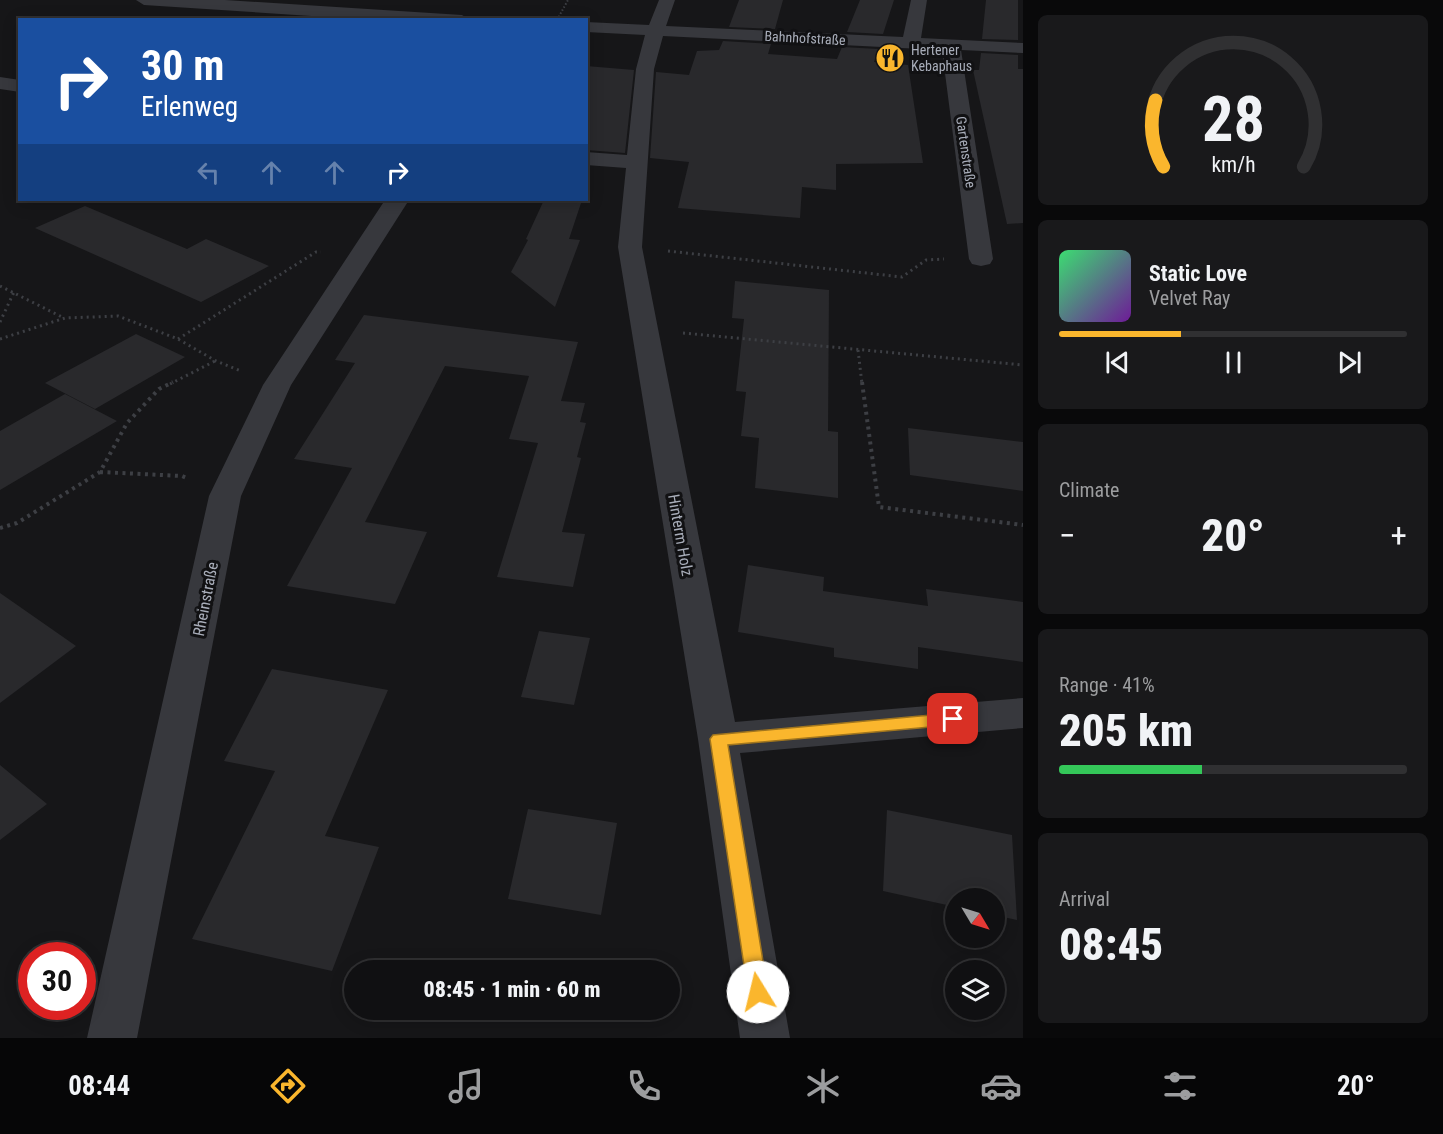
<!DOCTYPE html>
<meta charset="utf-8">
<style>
body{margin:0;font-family:"Roboto Condensed",sans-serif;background:#19191b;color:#f1f3f6;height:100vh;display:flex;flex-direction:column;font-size:22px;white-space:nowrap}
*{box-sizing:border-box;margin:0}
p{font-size:20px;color:#9c9d9f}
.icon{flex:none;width:33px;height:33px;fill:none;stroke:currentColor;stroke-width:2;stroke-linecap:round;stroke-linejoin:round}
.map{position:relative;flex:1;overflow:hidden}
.sheet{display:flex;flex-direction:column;gap:15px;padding:15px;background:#09090a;width:420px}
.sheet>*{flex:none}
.guide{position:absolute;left:18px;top:18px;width:570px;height:183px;border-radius:0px;box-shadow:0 3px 15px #0003,0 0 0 2px #303032;background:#1a4fa0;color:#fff;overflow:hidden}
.needle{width:39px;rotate:128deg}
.fabs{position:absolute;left:945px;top:888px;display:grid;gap:12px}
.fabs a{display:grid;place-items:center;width:60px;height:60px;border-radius:50%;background:#101012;box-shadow:0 3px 15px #0003,0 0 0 2px #303032;font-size:30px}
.speed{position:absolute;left:18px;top:942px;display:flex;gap:12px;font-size:30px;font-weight:700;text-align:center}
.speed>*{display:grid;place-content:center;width:78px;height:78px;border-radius:50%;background:#101012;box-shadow:0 3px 15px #0003,0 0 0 2px #303032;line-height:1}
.speed .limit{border:9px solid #d22;background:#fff;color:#111}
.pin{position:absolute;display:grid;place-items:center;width:51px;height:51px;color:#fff;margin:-26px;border-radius:12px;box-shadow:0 3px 9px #0006}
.me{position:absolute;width:66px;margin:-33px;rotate:351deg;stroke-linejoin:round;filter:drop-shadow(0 0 4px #0008)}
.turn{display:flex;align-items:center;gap:21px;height:126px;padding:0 24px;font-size:27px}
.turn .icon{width:78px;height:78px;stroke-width:2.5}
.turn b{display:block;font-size:42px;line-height:51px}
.lanes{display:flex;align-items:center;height:57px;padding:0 24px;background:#0003;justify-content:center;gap:30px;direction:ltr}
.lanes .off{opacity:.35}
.big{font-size:45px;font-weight:800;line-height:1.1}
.sheet .widget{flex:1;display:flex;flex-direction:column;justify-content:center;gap:9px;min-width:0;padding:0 21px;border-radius:9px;background:#19191b}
.sheet .dial{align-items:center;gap:0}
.dial svg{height:156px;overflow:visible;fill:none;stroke:#303032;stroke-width:7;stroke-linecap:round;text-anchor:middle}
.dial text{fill:#f1f3f6;stroke:none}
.song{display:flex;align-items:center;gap:18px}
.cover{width:72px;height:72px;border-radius:9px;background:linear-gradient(135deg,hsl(140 70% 55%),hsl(280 70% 35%))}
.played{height:6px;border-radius:3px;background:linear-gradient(90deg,#fab62d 35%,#303032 35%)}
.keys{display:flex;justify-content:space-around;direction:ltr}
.heat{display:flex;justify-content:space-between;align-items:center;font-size:33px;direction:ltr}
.charge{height:9px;border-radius:4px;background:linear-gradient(90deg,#34c759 41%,#303032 0)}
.trip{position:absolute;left:344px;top:960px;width:336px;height:60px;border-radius:30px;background:#101012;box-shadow:0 3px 15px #0003,0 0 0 2px #303032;font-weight:800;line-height:60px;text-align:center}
.menu{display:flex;height:96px;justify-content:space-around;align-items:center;background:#060607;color:#9c9d9f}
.menu .icon{width:42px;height:42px}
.menu .on{color:#fab62d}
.menu b{font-size:27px;color:#f1f3f6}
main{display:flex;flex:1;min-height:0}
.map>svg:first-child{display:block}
.building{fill:#29292c}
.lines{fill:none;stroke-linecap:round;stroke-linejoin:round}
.path-far2{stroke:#3d3f44;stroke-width:2;stroke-dasharray:1.5 2;stroke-linecap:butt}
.path-far1{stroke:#3d3f44;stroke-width:3;stroke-dasharray:2 4;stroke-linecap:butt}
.path{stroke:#3d3f44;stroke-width:4;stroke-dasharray:3 4.5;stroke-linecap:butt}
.minor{fill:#37383d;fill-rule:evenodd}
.route{fill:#fab62d;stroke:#a2761d;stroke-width:1.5}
.labels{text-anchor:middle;stroke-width:6;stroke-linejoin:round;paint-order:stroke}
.far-street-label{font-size:14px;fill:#a8adb9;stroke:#111113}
.far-poi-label{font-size:14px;fill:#a8adb9;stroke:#111113;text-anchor:start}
.street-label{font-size:16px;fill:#a8adb9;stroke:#111113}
</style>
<main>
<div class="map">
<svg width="1023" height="1038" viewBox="0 0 1023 1038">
<rect width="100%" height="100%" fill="#161618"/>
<path class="building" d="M739,0H783L775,29L729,27Z
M860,0H894L883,34L847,32Z
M986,0H1018V40L982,39Z
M723,41L771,44L768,54L837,59L842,47L878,49L874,62L908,65L923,163L836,164V190L802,187L800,218L678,208L689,162L650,158L656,72L689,75L697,51L719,50Z
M981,53L1018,55V69H1023V223L1007,224L973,70H979Z
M586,66L634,70L625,153L586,150Z
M544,200H582L569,239L580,240L555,307L511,272L528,240L526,239Z
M85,206L187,249L206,239L269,266L201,302L35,228Z
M735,281L829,290L828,431L838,432V498L755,488L759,438L741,436L746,392L736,391L744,319L732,318Z
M364,315L578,342L561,401L585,403L580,422L586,423L577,457L581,458L562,532L585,534L573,587L497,577L538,443L509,439L529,376L445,366L365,522L427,532L395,604L287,586L352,468L294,459L355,363L335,360Z
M136,334L185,357L95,409L45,383Z
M65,394L117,421L0,490V431Z
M908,428L1023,442V491L910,475Z
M748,565L824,577L823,591L928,606L926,589L1023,602V662L918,647V669L834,657V648L738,632Z
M0,593L76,646L0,703Z
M539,631L590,638L574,705L521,697Z
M272,669L388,690L325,836L379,847L332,971L192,939L275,771L224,761Z
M0,765L47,804L0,840Z
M528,809L617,823L601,915L508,899Z
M887,810L1012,835L1017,920L994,915V898H956V907L883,891Z"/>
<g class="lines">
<path class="path-far2" d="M557,20L568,0"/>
<path class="path-far1" d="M668,251L902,277L926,260L944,259
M0,286L64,318
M0,322L14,292
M683,333L1023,365
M0,339L65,318L118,316L178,339L216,361L241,371
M178,339L316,252H321
M858,350L862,384
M170,384L215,361"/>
<path class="path" d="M862,382L879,507L1023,525
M100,472L182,476L189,479
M0,528L17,523L100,472L127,423L159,389L173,382"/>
<path class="minor" d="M136,0H225L462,15L470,20H372L144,5Z
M659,0H675L666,26L903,37L911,0H927L921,38L1023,43V53L961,50L993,259L990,264L981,266L972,264L969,259L942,50L663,36L654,69L642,247L735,722L1023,698V728L740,753L790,1038H740L698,739L618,247L626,168L586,165V152L627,155L636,69L645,35L586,32V22L649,25Z
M0,77L20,80V92L0,89Z
M385,200H409L291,385L241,496L137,1038H87L209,496L263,385Z"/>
</g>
<path class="route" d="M953,713L958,714L961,719L958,723L953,725L728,745L768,992L765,998L758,1001L751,998L748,992L710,739L713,735Z"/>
<defs>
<g id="restaurant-disc" transform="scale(1.5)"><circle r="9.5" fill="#fab62d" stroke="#111113"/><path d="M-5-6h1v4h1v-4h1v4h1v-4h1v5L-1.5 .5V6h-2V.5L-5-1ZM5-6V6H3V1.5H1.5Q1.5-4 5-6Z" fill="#111"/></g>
</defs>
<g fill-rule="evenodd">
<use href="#restaurant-disc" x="890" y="58"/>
</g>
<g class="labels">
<g class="far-street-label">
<text transform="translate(805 38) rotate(3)" y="5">Bahnhofstraße</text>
<text transform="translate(966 152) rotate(82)" y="5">Gartenstraße</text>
</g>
<g class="far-poi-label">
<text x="911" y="55">Hertener<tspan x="911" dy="16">Kebaphaus</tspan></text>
</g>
<g class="street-label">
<text transform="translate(681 535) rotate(80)" y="6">Hinterm Holz</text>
<text transform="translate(205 599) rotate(-79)" y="6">Rheinstraße</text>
</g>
</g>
</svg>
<div class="fabs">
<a><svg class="needle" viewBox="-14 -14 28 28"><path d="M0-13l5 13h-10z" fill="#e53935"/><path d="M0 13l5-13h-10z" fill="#9c9d9f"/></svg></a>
<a><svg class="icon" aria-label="layers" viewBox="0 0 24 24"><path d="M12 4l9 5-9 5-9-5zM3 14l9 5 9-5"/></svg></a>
</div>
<div class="speed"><div class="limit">30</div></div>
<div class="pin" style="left:953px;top:719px;background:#d93025"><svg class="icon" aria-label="arrive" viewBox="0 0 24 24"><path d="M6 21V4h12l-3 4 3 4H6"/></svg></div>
<svg class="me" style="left:758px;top:992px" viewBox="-20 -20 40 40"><circle r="19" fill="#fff"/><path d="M0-13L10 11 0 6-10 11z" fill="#fab62d"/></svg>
<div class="trip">08:45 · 1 min · 60 m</div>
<div class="guide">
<div class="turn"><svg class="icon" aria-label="right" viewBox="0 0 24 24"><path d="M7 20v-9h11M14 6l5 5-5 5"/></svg><div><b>30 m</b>Erlenweg</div></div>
<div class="lanes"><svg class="icon off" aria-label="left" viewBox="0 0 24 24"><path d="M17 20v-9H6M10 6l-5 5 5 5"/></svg><svg class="icon off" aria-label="ahead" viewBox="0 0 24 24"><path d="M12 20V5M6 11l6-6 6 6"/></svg><svg class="icon off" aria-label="ahead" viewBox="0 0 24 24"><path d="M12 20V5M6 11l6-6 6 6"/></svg><svg class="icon" aria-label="right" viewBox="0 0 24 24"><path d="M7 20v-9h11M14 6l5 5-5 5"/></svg></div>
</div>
</div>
<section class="sheet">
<div class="widget dial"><svg viewBox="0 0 100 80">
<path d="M14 69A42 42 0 1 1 86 69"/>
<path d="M14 69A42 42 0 0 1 10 35" stroke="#fab62d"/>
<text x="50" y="56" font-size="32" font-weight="700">28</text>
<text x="50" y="72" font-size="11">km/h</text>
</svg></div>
<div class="widget">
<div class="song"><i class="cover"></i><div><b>Static Love</b><p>Velvet Ray</p></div></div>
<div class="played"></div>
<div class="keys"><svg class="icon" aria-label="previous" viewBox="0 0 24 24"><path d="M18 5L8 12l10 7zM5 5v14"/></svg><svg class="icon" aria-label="pause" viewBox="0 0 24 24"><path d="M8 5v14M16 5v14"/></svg><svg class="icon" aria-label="next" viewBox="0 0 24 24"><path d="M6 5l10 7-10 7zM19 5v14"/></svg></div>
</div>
<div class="widget"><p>Climate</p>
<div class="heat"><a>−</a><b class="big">20°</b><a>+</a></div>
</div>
<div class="widget"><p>Range · 41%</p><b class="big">205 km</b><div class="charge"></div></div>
<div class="widget"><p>Arrival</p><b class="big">08:45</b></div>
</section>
</main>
<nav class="menu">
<b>08:44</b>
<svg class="icon on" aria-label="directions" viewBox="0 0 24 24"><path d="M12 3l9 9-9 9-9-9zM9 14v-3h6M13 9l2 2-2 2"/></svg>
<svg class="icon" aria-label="music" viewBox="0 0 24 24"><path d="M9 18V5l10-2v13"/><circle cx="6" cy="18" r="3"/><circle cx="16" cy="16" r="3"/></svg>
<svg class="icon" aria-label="phone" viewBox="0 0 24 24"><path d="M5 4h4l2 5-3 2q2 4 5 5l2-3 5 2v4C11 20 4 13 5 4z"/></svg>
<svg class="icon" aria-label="climate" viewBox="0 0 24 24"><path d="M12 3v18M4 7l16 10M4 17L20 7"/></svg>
<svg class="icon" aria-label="car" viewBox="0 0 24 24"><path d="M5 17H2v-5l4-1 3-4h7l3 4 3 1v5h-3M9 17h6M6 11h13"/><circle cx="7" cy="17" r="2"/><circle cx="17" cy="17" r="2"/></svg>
<svg class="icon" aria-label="filters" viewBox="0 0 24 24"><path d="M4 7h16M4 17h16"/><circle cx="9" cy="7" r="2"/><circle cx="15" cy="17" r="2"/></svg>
<b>20°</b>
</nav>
